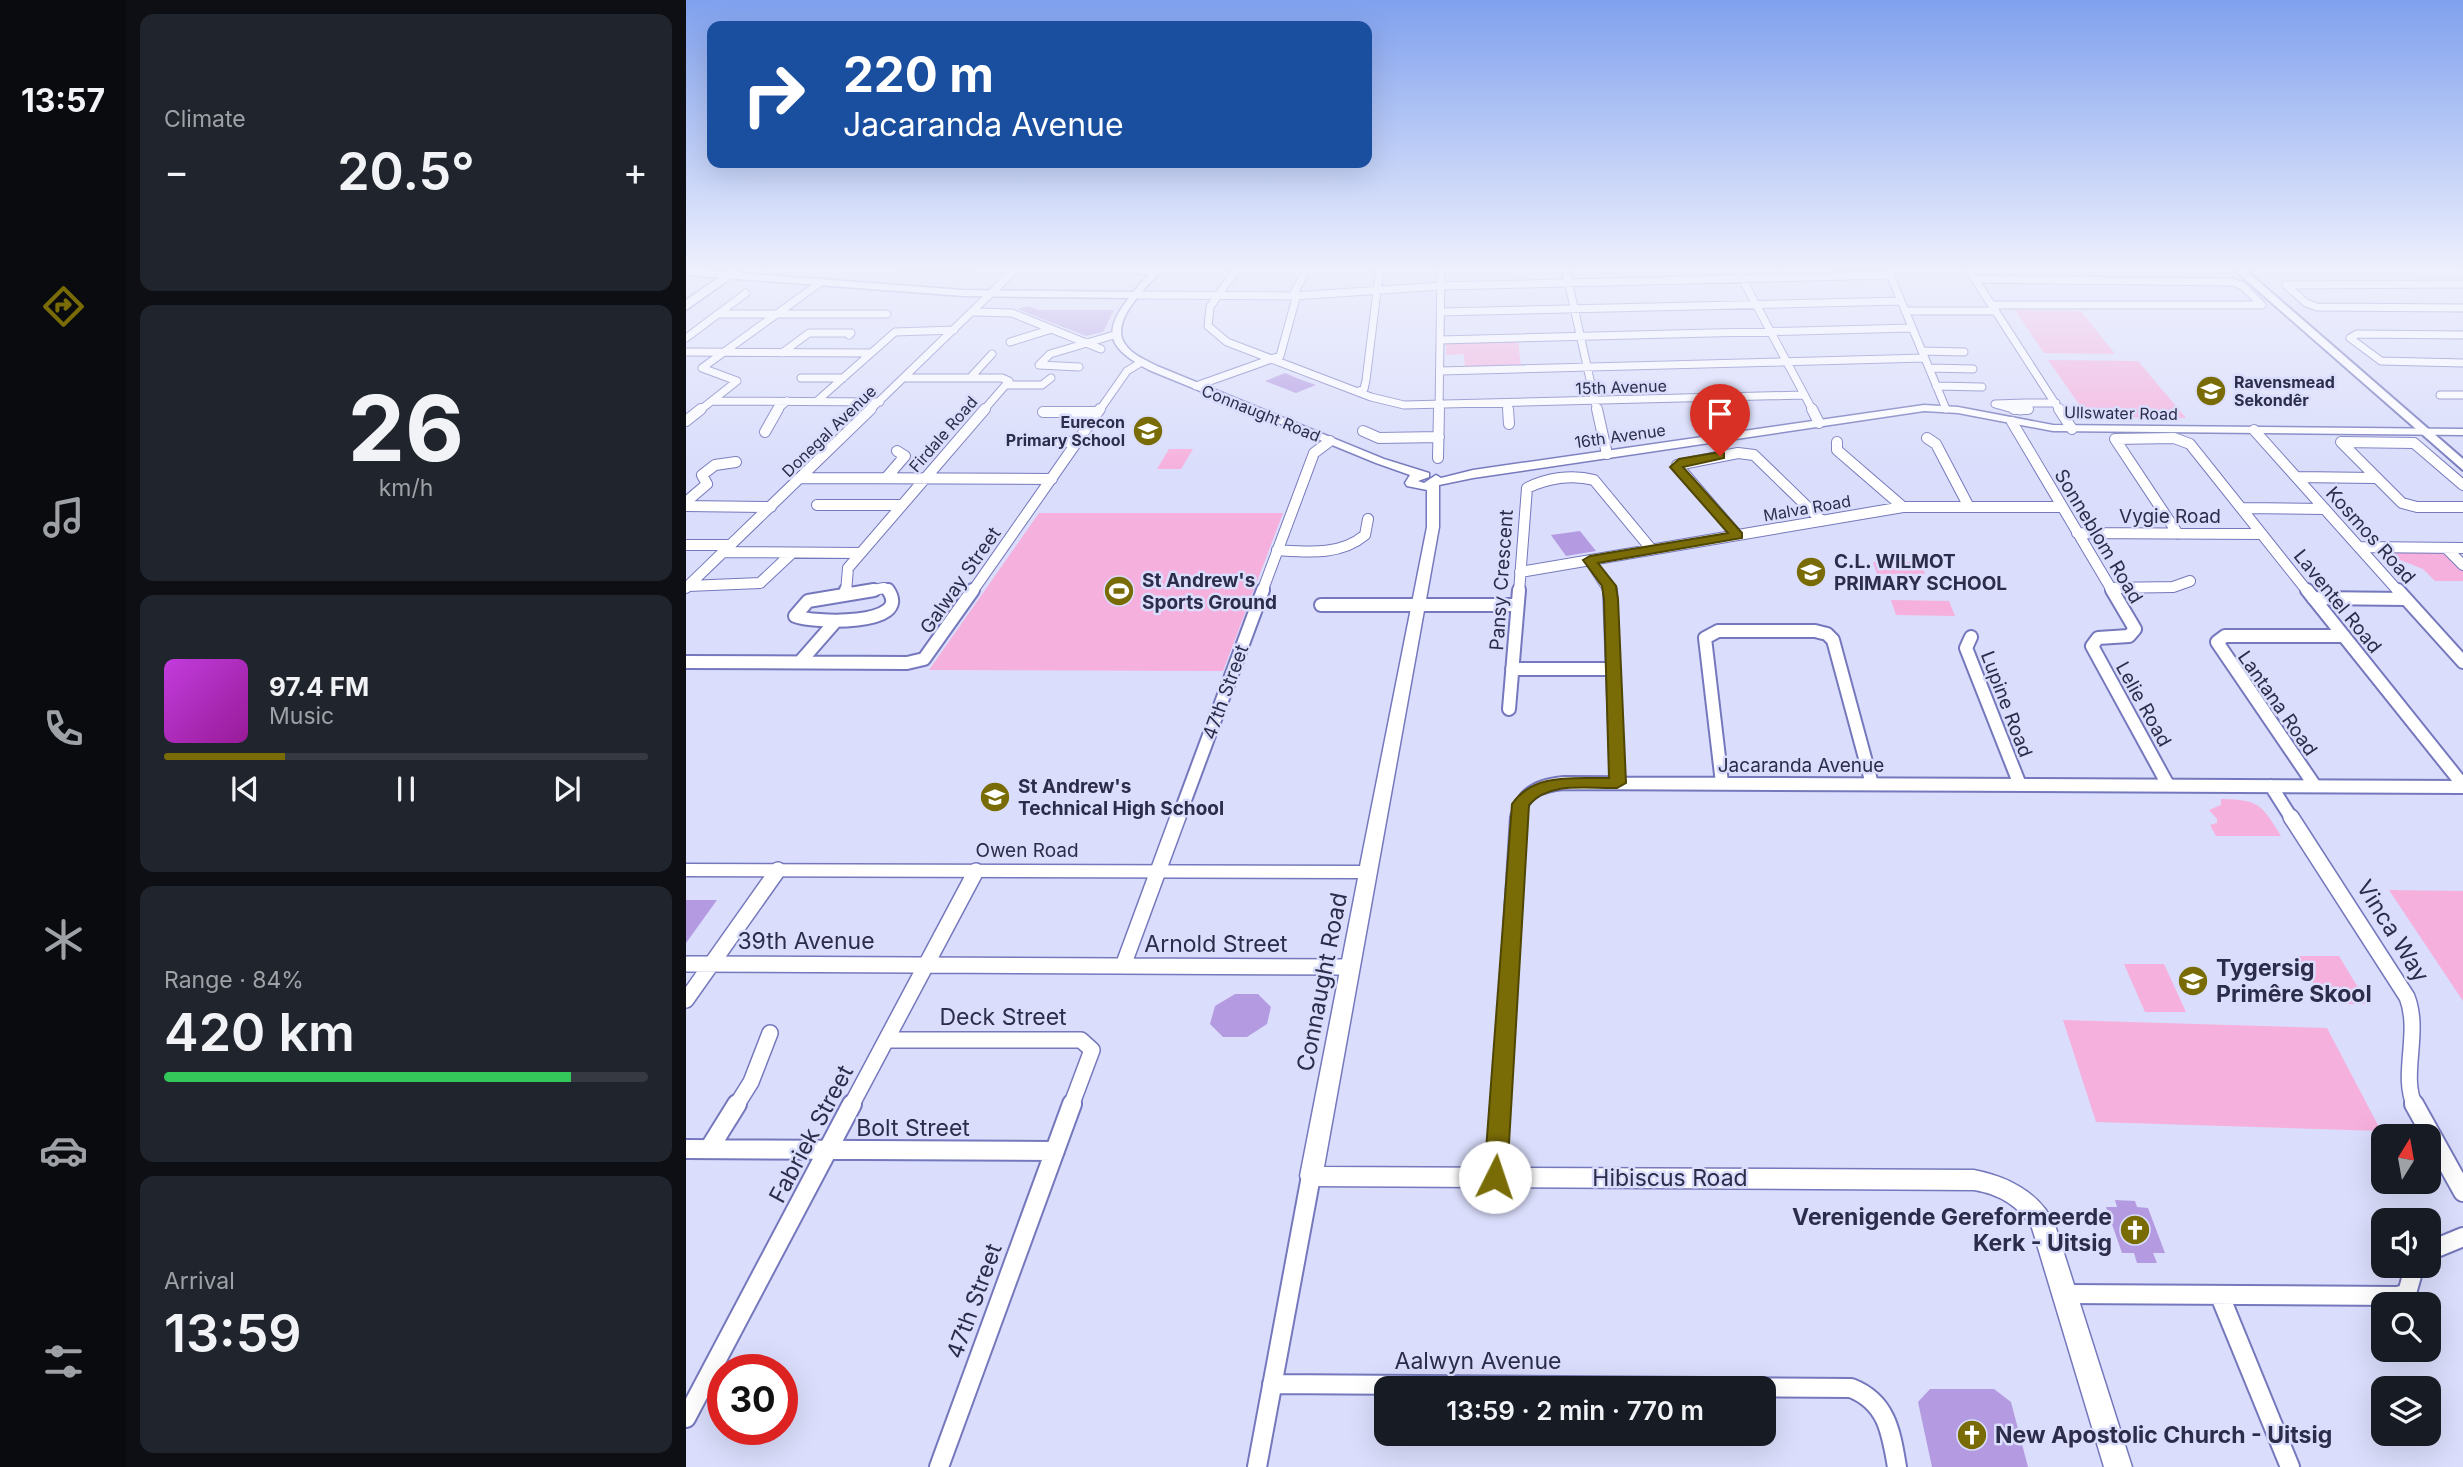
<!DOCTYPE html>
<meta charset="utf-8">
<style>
body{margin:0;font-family:Inter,sans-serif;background:#20242c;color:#f1f3f6;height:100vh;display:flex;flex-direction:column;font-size:26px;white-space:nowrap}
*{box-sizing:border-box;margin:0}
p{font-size:23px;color:#9ea1a6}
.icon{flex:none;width:38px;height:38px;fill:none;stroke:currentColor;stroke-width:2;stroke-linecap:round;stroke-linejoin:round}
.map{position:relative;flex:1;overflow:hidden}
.panel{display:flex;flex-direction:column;gap:14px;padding:14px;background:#0d0f14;width:560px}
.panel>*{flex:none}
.banner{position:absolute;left:21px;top:21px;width:665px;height:147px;border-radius:14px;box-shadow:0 7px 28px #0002;background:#1a4fa0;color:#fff;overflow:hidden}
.needle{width:46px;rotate:11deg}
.fabs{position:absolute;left:1685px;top:1124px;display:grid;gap:14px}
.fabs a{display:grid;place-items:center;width:70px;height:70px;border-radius:14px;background:#171b24;box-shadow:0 7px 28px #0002;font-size:35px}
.speed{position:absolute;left:21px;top:1354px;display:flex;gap:14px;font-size:35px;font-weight:700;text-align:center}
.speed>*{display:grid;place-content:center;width:91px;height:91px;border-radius:50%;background:#171b24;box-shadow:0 7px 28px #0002;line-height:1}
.speed .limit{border:10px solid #d22;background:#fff;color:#111}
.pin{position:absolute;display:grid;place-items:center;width:60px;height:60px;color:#fff;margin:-72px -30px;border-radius:50% 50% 50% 0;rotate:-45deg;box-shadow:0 0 7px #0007}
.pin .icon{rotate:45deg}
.me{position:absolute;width:77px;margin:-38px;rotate:4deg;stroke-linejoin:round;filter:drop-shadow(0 0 5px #0008)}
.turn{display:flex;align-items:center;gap:24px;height:147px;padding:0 21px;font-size:32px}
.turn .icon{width:91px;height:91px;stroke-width:2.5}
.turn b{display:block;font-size:49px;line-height:60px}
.big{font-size:52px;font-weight:600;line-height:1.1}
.panel .card{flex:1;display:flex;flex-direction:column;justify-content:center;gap:10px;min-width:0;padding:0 24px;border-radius:14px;background:#20242c}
.panel .dial{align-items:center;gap:0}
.dial b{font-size:91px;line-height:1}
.song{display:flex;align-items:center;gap:21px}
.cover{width:84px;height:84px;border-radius:10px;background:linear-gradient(135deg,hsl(290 70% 55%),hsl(300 70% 35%))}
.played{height:7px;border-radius:4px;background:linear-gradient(90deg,#796c06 25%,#363941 25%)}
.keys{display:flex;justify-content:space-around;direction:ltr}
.heat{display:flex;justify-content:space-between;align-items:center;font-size:38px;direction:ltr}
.charge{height:10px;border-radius:5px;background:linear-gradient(90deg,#34c759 84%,#363941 0)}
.trip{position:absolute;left:688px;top:1376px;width:402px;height:70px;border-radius:14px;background:#171b24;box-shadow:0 7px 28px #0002;font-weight:600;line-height:70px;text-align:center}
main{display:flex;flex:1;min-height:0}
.dock{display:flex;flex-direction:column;width:126px;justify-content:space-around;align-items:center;background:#090b0e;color:#9ea1a6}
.dock .icon{width:49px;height:49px}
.dock .active{color:#796c06}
.dock b{font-size:32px;color:#f1f3f6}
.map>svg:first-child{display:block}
.green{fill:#f6b0dd}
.building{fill:#b49be1}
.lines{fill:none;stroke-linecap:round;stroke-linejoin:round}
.minor-far4-casing{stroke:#7578bc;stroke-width:9}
.minor-far3-casing{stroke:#7578bc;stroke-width:12}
.minor-far2-casing{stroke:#7578bc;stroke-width:16}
.minor-far1-casing{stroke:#7578bc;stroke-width:18}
.minor-casing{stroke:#7578bc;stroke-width:22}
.tertiary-casing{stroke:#7578bc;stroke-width:3}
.secondary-casing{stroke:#7578bc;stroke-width:4}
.primary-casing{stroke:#7578bc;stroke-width:3}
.minor-far4{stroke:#fff;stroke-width:7}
.minor-far3{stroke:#fff;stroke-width:10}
.minor-far2{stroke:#fff;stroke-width:12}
.minor-far1{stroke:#fff;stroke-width:15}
.minor{stroke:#fff;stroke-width:18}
.tertiary{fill:#fff;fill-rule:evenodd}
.secondary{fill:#fff;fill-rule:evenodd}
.primary{fill:#fff;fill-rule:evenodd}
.route{fill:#796c06;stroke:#4f4604;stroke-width:2}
.labels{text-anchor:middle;stroke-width:5;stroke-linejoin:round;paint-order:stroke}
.far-poi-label{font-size:16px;font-weight:bold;fill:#2c2d4a;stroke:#daddfb;text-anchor:start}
.far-street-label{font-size:16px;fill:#2c2d4a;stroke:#daddfb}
.street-label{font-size:19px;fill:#2c2d4a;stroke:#daddfb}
.poi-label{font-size:19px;font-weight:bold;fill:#2c2d4a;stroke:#daddfb;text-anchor:start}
.near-street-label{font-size:23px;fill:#2c2d4a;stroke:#daddfb}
.near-poi-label{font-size:23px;font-weight:bold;fill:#2c2d4a;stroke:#daddfb;text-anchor:start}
</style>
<main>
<nav class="dock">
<b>13:57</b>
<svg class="icon active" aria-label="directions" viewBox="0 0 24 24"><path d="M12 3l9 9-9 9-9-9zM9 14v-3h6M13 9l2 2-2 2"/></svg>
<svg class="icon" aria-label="music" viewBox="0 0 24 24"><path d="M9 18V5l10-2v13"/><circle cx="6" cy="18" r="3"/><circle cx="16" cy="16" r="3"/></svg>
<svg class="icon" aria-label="phone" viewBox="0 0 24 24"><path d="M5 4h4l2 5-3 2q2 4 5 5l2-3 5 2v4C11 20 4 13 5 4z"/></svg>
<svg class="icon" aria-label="climate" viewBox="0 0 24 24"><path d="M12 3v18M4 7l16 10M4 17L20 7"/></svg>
<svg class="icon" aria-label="car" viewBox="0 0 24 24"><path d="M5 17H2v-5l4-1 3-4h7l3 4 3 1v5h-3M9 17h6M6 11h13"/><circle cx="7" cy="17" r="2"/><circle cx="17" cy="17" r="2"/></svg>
<svg class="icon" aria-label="filters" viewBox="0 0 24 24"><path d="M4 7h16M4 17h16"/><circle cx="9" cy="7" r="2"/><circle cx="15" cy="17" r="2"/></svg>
</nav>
<section class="panel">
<div class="card"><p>Climate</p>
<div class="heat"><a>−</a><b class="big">20.5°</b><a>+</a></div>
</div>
<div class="card dial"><b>26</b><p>km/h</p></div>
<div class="card">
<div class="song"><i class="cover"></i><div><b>97.4 FM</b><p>Music</p></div></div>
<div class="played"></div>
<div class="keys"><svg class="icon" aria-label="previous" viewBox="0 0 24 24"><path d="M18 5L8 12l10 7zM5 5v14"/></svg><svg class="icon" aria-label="pause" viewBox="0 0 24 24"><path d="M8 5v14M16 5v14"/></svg><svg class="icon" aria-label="next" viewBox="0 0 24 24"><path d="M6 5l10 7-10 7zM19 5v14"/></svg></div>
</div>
<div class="card"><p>Range · 84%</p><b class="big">420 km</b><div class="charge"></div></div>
<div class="card"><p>Arrival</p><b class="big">13:59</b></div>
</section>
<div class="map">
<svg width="1777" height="1467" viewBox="0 0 1777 1467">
<rect width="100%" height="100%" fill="#daddfb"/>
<path class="green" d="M1329,310L1395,311L1429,354L1358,353Z
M832,340L835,367L779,368L778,354L760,355V344L764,342Z
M1362,360L1452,361L1500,418L1402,417Z
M483,449H507L495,469H471Z
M353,513H597L537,671L243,670Z
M1689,550L1758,552L1777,569V581H1749L1737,569Z
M1187,562H1234L1239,574H1191Z
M1205,600L1263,601L1269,616L1210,615Z
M1535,799C1574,800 1575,804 1595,836H1530L1524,825L1531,823V819L1523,810L1535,805Z
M1703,890L1777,891V1001Z
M1612,956H1653L1682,1004H1639Z
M1438,964H1478L1500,1012H1459Z
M1377,1020L1641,1028L1695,1131L1410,1122Z"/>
<path class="building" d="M342,306L353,310H428L417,332L400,336L331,309Z
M599,373L613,379L630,385L610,393L579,381Z
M894,531L910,551L880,556L865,535Z
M0,900H31L0,943Z
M549,994H572L585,1007L581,1024L561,1037H537L524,1024L529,1006Z
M1429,1200L1449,1201L1451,1207L1462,1208L1479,1253H1467L1471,1263H1451L1448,1253H1436L1420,1207H1431Z
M1244,1389H1308L1325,1402L1342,1467H1246L1232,1402Z"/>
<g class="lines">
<g class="minor-far4-casing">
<path id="minor-far4" d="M213,267L472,270
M552,267L524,307L522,326L541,342L685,397L718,405L1118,395
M879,267L911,411
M1050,267L1127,411
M1201,267L1260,409
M1281,267L1374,411
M1289,279L1546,282L1557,286L1576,305
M1777,284L1600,285L1620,303L1631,307L1777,308
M450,295L608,296L755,286L1204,275
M1306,305H1576
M1219,311H1310
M288,312L326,313L415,349
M754,312L1215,301
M32,314H201
M1777,335L1671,334L1664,338L1695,361L1777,363
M0,338L60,293
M754,340L1226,328
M324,342L366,329
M1236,351L1278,352
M0,352L184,353
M96,353L123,333H165L163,335
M393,367L353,365L364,354L428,335
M1243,368L1287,369
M754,371L1239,358
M115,378H157
M219,378H316L323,381L297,411
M284,378L306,354
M320,385H356L365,378
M510,386L594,356L610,298L607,295L622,267
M1250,386L1296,387
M673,391L678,389L680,380L694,267
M1754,395H1777
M26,401L194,402
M131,401L209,332L268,330
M1340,403H1370
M1340,403L1343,409L1334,411L1309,404Z
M822,404V411
M13,411L51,381L16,368L135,282
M90,411L101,401
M183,411L332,267
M413,411L441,371L454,363
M753,411L755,267"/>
</g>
<g class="minor-far3-casing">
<path id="minor-far3" d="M822,409L823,424
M911,409L921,454
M1126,409L1133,423
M1328,409H1342
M1373,409L1386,429
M357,412H412
M0,421L15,409
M1326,422L1427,592
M1568,430L1713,592
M677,431L693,438L753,437
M79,432L92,409
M1241,438L1250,444L1283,507
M337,442H392
M1151,442V450L1217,507
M752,458L753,409
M1610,477L1689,478
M115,478L366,479
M200,478L219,456L211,451
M1777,485L1728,443L1655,442L1716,503L1731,507H1777
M0,502L21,484L16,475L29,465L50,462
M131,505H216
M0,506L85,507
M1556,508L1639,509
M1391,533L1576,534
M1492,534L1429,439L1488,438L1504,444L1622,592
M1051,535L991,465L1052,453L1068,455L1136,521
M0,545H44
M1673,547L1777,548
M1760,548L1777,565
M591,550C621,552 654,556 679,535L682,519
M37,552L174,553
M904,560L924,592
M834,572L1217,507H1375
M2,586L74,583L106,553
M0,588L185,409
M1424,588L1487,587L1504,581
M160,592L162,568L299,409
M178,592L198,588L204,592
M286,592L414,409
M576,592L628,453L644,441
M833,592L841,488C861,478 886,474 908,480L966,550"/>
</g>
<g class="minor-far2-casing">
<path id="minor-far2" d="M188,590L122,601L109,616C125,623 228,627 202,590
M924,590L931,783
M1426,590L1449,629L1443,636L1412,638L1406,646L1482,785
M1621,590L1777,785
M1712,590L1777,662
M160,593V590
M1627,598L1720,599
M635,605H831
M1285,637L1280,648L1334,785
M0,662L221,663L238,659L287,590
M114,662L149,622
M826,669H926
M823,709L833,590
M1036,783L1019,638L1032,631H1129L1141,634L1147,640L1186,784
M1585,786L1606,819
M1629,786L1531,642L1539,636H1658
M492,819L577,590
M832,819C834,793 854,785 878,783L1777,787"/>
</g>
<g class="minor-far1-casing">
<path id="minor-far1" d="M1605,817L1721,997C1735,1032 1714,1076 1729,1106
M0,964L664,967
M437,966L492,817
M0,1000L92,870
M200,1040H395L406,1050L385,1106
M50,1106L65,1082L84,1033
M165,1106L290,871
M814,1106L832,817"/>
</g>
<g class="minor-casing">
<path id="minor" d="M1728,1104L1777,1192
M0,1149L369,1151
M23,1149L51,1104
M809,1177L814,1104
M1743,1251L1777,1237
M1379,1294L1712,1296L1721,1293L1729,1265
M1534,1296L1604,1467
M586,1384L1165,1388C1201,1402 1205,1432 1211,1467
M0,1418L166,1104
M253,1467L386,1104
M571,1467L625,1176"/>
</g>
<g class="tertiary-casing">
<path id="tertiary" d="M469,267H478C464,285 422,320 439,344C446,355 460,360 471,366L698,459L743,473V477L732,481L738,483L750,475L755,478L787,470L1238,405L1272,407L1367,425L1777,429V435L1367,431L1272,413L1238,411L787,478L753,485V527L638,1167L1288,1170C1323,1177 1353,1192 1369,1225L1446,1467H1418L1346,1228C1333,1206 1313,1194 1288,1190L625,1186L617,1183L614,1176L672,878L0,876V864L674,866L741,527V490L721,486L719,483L724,475L690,463L463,370C426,350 413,335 443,298L277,296L0,275V269L277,290L447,292Z"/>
</g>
<g class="secondary-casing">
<path id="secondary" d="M1545,267H1556L1777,459V470Z"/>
</g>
<g class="primary-casing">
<path id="primary" d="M37,267L0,274V268Z
M48,267H61L0,310V300Z"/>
</g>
<use href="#minor-far4" class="minor-far4"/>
<use href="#minor-far3" class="minor-far3"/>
<use href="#minor-far2" class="minor-far2"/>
<use href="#minor-far1" class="minor-far1"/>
<use href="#minor" class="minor"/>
<use href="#tertiary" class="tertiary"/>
<use href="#secondary" class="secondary"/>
<use href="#primary" class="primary"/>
</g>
<linearGradient id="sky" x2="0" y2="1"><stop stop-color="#80a1ee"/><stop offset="0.57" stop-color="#eef0fd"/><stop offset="1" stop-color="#eef0fd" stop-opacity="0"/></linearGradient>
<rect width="1777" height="472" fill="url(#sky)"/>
<path class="route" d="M1034,452L1038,453V458L997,467L1056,533V538L912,563L930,586L932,599L940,783L931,788C902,789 863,781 843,805L821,1177L817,1184L809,1187L801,1184L798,1177L826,804C848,772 888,779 923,778L918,599L916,586L897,560L904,556L1042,533L984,467L993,459Z"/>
<defs>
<g id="school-disc" transform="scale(1.575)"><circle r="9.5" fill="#796c06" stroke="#daddfb"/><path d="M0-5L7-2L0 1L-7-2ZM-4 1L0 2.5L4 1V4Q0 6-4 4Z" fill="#fff"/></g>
<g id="stadium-disc" transform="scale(1.575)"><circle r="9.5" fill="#796c06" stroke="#daddfb"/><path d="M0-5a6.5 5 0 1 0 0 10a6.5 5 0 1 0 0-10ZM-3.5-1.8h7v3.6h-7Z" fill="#fff"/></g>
<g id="church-disc" transform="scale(1.575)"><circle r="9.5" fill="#796c06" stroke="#daddfb"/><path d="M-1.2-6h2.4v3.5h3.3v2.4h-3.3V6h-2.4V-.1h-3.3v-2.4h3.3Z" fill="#fff"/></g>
</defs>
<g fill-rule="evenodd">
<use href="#school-disc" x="1525" y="391"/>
<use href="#school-disc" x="462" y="431"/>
<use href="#school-disc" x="1125" y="572"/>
<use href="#stadium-disc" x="433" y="591"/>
<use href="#school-disc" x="309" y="797"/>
<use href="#school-disc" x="1507" y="981"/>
<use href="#church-disc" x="1449" y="1230"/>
<use href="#church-disc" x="1286" y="1435"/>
</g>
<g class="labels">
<g class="far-poi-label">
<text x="1548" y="388">Ravensmead<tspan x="1548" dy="18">Sekondêr</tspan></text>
<text x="439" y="428" text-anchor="end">Eurecon<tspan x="439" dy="18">Primary School</tspan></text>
</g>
<g class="far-street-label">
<text transform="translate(935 387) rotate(-2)" y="6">15th Avenue</text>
<text transform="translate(575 413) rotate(22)" y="6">Connaught Road</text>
<text transform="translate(1435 413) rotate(1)" y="6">Ullswater Road</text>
<text transform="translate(143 431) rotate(-44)" y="6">Donegal Avenue</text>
<text transform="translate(257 434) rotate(-49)" y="6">Firdale Road</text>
<text transform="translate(934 436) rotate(-8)" y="6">16th Avenue</text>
<text transform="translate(1121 508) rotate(-10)" y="6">Malva Road</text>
</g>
<g class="street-label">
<text x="1484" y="523">Vygie Road</text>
<text transform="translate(1685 535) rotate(48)" y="7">Kosmos Road</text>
<text transform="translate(1413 536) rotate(59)" y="7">Sonneblom Road</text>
<text transform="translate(274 580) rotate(-55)" y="7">Galway Street</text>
<text transform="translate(815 580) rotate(-86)" y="7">Pansy Crescent</text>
<text transform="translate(1652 601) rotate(51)" y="7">Laventel Road</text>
<text transform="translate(539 692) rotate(-70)" y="7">47th Street</text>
<text transform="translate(1592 703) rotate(55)" y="7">Lantana Road</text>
<text transform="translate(1321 704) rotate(69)" y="7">Lupine Road</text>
<text transform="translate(1458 704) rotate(61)" y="7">Lelie Road</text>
<text x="1115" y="772">Jacaranda Avenue</text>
<text x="341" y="857">Owen Road</text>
</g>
<g class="poi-label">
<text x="1148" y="568">C.L. WILMOT<tspan x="1148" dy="22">PRIMARY SCHOOL</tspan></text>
<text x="456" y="587">St Andrew's<tspan x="456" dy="22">Sports Ground</tspan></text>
<text x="332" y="793">St Andrew's<tspan x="332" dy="22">Technical High School</tspan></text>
</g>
<g class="near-street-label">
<text transform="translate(1707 931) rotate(58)" y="8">Vinca Way</text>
<text x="120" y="949">39th Avenue</text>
<text x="530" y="952">Arnold Street</text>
<text transform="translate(636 982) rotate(-79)" y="8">Connaught Road</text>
<text x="317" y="1025">Deck Street</text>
<text x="227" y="1136">Bolt Street</text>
<text transform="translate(125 1134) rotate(-62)" y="8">Fabriek Street</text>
<text x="984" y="1186">Hibiscus Road</text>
<text transform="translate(288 1301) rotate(-70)" y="8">47th Street</text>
<text x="792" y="1369">Aalwyn Avenue</text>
</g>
<g class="near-poi-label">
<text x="1530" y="976">Tygersig<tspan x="1530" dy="26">Primêre Skool</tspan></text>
<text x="1426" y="1225" text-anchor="end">Verenigende Gereformeerde<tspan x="1426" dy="26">Kerk - Uitsig</tspan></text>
<text x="1309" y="1443">New Apostolic Church - Uitsig</text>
</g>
</g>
</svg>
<div class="fabs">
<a><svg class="needle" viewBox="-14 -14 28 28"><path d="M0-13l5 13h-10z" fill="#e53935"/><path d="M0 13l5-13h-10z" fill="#9ea1a6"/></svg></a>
<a><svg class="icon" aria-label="sound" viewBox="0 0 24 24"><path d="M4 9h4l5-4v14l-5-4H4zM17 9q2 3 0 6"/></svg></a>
<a><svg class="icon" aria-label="search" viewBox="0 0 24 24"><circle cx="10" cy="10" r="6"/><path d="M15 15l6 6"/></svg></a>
<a><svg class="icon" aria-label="layers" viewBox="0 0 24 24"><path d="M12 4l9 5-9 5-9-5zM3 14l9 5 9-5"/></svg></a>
</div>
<div class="speed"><div class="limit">30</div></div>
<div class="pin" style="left:1034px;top:456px;background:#d93025"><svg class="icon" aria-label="arrive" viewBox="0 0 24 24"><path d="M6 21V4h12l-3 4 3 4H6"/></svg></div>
<svg class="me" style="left:809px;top:1177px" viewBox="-20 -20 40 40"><circle r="19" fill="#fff"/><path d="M0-13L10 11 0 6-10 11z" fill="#796c06"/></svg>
<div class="trip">13:59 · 2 min · 770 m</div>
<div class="banner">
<div class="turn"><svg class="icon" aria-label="right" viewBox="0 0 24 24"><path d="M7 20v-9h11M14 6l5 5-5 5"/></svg><div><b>220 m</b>Jacaranda Avenue</div></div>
</div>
</div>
</main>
